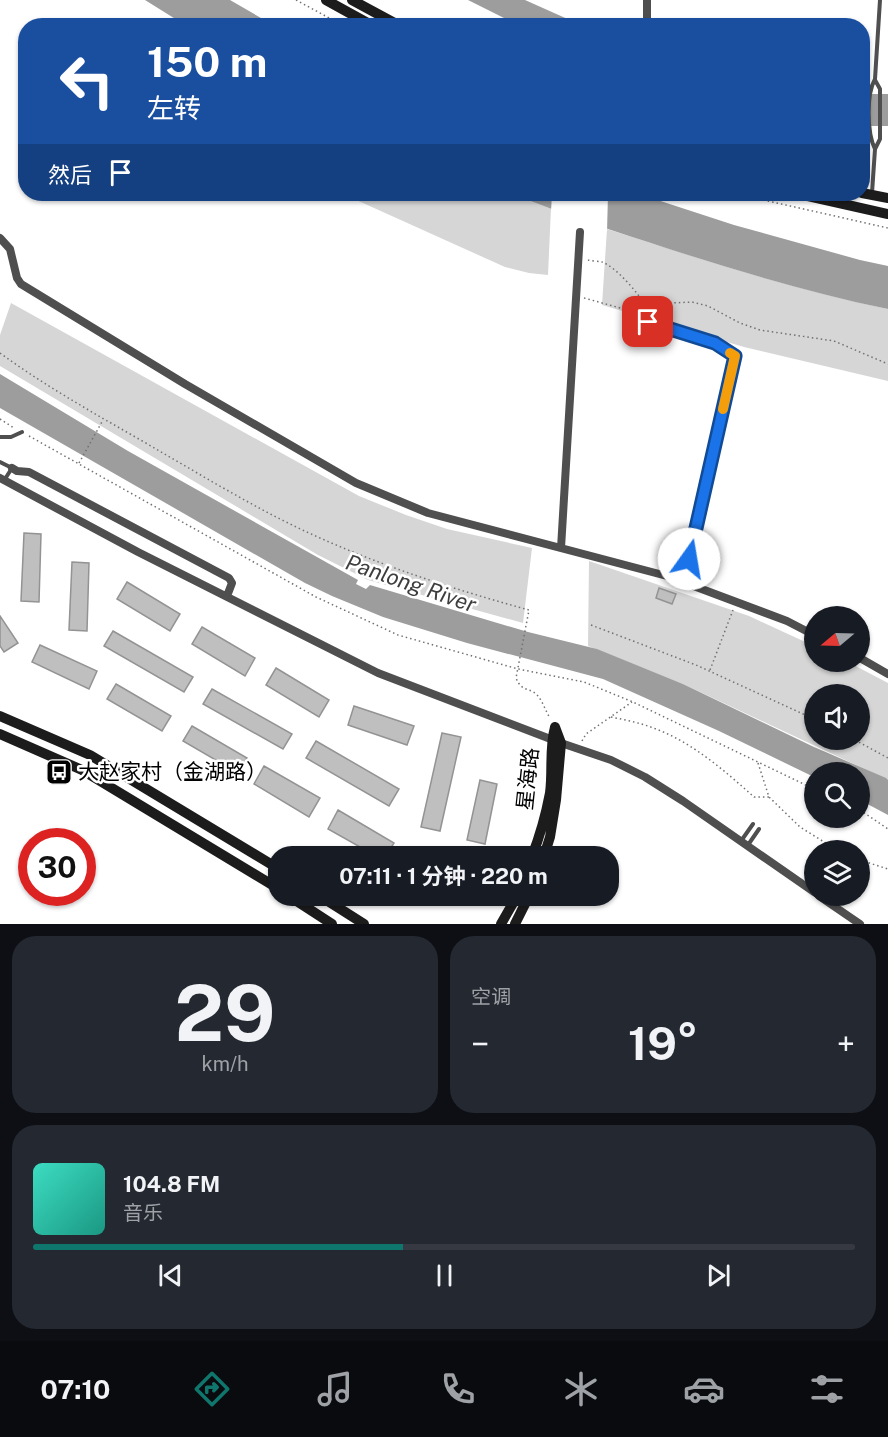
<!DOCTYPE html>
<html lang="zh">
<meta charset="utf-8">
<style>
body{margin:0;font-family:"Public Sans","Noto Sans SC",sans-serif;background:#242831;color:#f1f3f6;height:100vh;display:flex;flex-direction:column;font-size:22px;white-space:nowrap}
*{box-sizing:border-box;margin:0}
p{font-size:20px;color:#9ea1a6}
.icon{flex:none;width:33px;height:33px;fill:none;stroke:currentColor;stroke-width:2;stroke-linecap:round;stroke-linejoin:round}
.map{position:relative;height:924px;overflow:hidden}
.details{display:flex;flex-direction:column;gap:12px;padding:12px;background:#0d0f14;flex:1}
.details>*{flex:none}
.guide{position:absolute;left:18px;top:18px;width:852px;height:183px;border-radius:24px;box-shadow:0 2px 4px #0004;background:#1a4fa0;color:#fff;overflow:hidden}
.needle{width:39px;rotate:251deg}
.buttons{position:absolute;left:804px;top:606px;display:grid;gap:12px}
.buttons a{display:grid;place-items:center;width:66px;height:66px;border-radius:50%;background:#171b24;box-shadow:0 2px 4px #0004;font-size:30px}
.speed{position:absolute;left:18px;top:828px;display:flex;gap:12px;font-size:30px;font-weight:700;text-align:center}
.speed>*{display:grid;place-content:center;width:78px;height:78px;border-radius:50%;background:#171b24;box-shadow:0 2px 4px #0004;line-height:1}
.speed .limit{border:9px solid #d22;background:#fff;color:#111}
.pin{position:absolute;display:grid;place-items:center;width:51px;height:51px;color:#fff;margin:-26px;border-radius:12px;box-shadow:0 3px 9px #0006}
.me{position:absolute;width:66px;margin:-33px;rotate:13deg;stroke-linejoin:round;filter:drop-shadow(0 0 4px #0008)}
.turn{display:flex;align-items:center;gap:21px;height:126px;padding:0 30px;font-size:27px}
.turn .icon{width:78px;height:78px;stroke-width:2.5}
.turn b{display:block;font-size:42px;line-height:51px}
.then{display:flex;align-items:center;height:57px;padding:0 30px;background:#0003;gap:12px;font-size:22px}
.big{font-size:45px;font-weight:700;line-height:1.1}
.details .widget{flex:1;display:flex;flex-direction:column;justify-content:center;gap:9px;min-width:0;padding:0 21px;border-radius:24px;background:#242831}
.details .dial{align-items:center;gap:0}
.dial b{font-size:78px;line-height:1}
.song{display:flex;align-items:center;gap:18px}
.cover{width:72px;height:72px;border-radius:9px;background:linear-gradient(135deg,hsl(170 70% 55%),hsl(170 70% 35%))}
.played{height:6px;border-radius:3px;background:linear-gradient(90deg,#0f766e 45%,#363941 45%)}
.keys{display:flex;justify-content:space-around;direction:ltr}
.heat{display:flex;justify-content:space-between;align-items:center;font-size:33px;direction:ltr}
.details .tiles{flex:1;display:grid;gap:12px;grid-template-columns:1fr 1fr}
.widget:last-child{grid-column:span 2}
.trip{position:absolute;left:268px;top:846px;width:351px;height:60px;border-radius:24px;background:#171b24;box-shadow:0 2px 4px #0004;font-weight:700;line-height:60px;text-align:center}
.tab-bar{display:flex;height:96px;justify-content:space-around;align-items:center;background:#090b0e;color:#9ea1a6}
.tab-bar .icon{width:42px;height:42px}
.tab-bar .selected{color:#0f766e}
.tab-bar b{font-size:27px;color:#f1f3f6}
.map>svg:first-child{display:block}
.green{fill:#d6d6d6;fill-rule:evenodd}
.water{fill:#9d9d9d}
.pier{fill:#fff}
.building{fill:#bfbfbf;stroke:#939393;stroke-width:1.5}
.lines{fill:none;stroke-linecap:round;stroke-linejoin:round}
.path{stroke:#717171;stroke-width:1.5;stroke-dasharray:1.5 3;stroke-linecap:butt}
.lane{stroke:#4f4f4f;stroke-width:4}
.street{stroke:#4f4f4f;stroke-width:8}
.secondary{stroke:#1c1c1c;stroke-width:10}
.route-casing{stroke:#114b97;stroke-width:15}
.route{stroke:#1a73e8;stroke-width:10}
.slow{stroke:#f59e0b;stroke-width:10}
.labels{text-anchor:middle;stroke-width:5;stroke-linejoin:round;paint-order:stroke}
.poi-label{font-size:21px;fill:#000;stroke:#fff;text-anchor:start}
.street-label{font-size:21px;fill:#000;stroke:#fff}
.water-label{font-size:22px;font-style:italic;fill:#3e3e3e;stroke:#fff}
</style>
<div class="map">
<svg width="888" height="924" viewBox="0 0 888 924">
<rect width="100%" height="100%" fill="#fff"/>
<path class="green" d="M343,194H514L551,208L548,275L529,273L505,267Z
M607,229C700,259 793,289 888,309V381L744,347L602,305Z
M11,303L359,496L406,515L447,529L532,548L523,623L368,580L318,555L0,366V335Z
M589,561L749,616L814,646V662H848L888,683V780L683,684L588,646ZM814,694H860V740H814Z"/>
<path class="water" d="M145,0H230L273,25H185Z
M468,0H525L581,25H518Z
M862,94H888V126H863Z
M514,194H639L734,225L860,260L888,266V309C814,294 741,272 669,249C617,232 564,215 514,194Z
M0,374L128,451L358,580L356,584L366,589L370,585L528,632L597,649L683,684L814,747L886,778L888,780V815L860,800V772H814V777L719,731L603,679L467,643L383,617L332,596L305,583L0,408Z"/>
<path class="pier" d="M552,194H608L607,232L551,211Z"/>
<path class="building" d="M24,533L41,534L39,602L21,601Z
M72,562L89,563L87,631L69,630Z
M127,582L180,614L170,631L117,599Z
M659,588L676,594L672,604L656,598Z
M0,616L18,643L4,652L0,646Z
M202,627L255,658L245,676L192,644Z
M113,631L193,677L184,692L104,646Z
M40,645L97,671L89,689L32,662Z
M276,668L329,700L319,717L266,685Z
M116,684L171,716L162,731L107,699Z
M212,689L292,734L283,749L203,704Z
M354,706L414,726L407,745L348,725Z
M192,726L247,758L238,773L183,741Z
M442,733L461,737L440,831L421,827Z
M316,741L399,789L389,806L306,758Z
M264,766L320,798L309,817L254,784Z
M480,780L497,784L485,844L467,840Z
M338,810L394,843L386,856H376L328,829Z"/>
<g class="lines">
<path class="path" d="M296,0L344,26
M737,194L888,228
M588,260C592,261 598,261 602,262C618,268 640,296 649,310
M584,298L642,314L671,303L692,302L708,306L740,323L760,330L834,341L888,364
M0,353C48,388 99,416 151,446C187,467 224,489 261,509C344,554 438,585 529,610L516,678C522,693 531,687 538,696C543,702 546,712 550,718
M0,419L14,428
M29,436L316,597L398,635L518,669L584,682L633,702L814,789
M79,463L103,420
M591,625L696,665L814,719
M710,670L733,610
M611,717C626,720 641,723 656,729C693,743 725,771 754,797H769
M855,740L888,758
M582,741L586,734L632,702
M758,763L769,797L800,827L837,850
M860,810L888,829
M860,860L888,869"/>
<path class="lane" d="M875,149C867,133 866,95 875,79L880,0
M872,193L875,149L880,139V89L875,80
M648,322L715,343L734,356
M0,437H11L22,432
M0,462L12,468L5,479
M741,841L753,824
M748,845L759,829"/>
<path class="street" d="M647,0V26
M0,238L10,249L17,278L21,284L185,384L356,483L428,513L667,576L787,621L814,635
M12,468L17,471L29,472L229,578L232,583L227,596
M0,478L138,552L378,673L561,743L611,760L645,777L683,801L814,892
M561,548L580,232
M684,582L735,356
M860,658L888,674
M819,896L860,924"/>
<path class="secondary" d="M326,0L373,26
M352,0L400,26
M862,193L888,198
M799,194L888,214
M0,716L90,755L279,869
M0,734L82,770L279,889
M532,856C540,836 546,814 550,793C553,771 549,749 555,727
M544,856L550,837L556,800L561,743L555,727
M289,896L332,924
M320,896L364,924
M501,924L517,896
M515,924L529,896"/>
</g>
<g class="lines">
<g class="route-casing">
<path id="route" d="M648,322L715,343L735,356L689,559"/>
</g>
<use href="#route" class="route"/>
<path class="slow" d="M723,409L735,356L730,353"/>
</g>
<defs>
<g id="bus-square" transform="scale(1.35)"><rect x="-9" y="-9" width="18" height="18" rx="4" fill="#000" stroke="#fff"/><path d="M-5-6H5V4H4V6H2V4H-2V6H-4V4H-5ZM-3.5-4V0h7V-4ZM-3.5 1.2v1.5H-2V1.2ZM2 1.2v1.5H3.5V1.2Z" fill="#fff"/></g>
</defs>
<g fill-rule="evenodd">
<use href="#bus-square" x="59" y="772"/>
</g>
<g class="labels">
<g class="poi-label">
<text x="78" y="779">大赵家村（金湖路）</text>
</g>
<g class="street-label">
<text transform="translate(528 779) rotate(-84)" y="7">星海路</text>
</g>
<g class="water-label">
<text transform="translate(411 583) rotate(19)" y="8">Panlong River</text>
</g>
</g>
</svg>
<div class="buttons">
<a><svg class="needle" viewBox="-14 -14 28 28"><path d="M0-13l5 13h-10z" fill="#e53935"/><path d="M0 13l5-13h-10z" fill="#9ea1a6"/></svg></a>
<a><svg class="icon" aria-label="sound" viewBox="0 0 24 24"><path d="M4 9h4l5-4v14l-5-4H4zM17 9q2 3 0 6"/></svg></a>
<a><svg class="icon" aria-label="search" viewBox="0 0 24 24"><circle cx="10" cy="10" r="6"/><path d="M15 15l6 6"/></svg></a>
<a><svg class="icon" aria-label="layers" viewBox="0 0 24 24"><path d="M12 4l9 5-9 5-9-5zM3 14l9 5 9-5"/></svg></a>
</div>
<div class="speed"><div class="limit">30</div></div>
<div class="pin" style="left:648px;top:322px;background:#d93025"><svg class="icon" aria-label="arrive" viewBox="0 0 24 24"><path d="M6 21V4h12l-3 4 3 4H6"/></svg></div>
<svg class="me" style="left:689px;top:559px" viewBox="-20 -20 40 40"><circle r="19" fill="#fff"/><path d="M0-13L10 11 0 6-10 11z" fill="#1a73e8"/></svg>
<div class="trip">07:11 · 1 分钟 · 220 m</div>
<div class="guide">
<div class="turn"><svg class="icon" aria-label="left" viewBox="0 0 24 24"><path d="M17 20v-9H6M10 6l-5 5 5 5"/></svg><div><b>150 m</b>左转</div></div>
<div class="then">然后<svg class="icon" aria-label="arrive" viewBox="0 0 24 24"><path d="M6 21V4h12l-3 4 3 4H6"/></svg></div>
</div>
</div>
<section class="details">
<div class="tiles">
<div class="widget dial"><b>29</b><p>km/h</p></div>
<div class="widget"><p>空调</p>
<div class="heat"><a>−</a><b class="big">19°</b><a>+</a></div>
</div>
<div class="widget">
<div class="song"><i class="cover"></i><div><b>104.8 FM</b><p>音乐</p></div></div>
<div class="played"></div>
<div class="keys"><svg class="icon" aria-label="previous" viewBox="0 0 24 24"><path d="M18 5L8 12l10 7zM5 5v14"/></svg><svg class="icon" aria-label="pause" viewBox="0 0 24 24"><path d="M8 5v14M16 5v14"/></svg><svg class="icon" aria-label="next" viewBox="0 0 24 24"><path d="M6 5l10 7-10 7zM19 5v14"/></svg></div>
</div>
</div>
</section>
<nav class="tab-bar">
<b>07:10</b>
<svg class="icon selected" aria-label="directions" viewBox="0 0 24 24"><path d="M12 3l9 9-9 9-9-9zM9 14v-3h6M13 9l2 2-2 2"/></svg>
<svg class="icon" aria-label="music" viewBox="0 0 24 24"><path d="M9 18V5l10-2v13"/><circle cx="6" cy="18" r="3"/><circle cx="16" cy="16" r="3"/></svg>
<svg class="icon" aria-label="phone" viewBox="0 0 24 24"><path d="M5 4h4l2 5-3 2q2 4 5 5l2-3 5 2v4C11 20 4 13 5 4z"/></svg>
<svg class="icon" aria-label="climate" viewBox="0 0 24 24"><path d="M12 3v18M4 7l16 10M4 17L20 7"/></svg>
<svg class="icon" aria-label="car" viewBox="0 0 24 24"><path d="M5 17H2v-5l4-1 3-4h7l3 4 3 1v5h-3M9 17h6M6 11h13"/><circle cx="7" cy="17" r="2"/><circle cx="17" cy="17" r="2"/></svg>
<svg class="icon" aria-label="filters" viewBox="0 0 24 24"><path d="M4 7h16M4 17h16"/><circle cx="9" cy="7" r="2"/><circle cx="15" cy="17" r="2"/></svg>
</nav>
